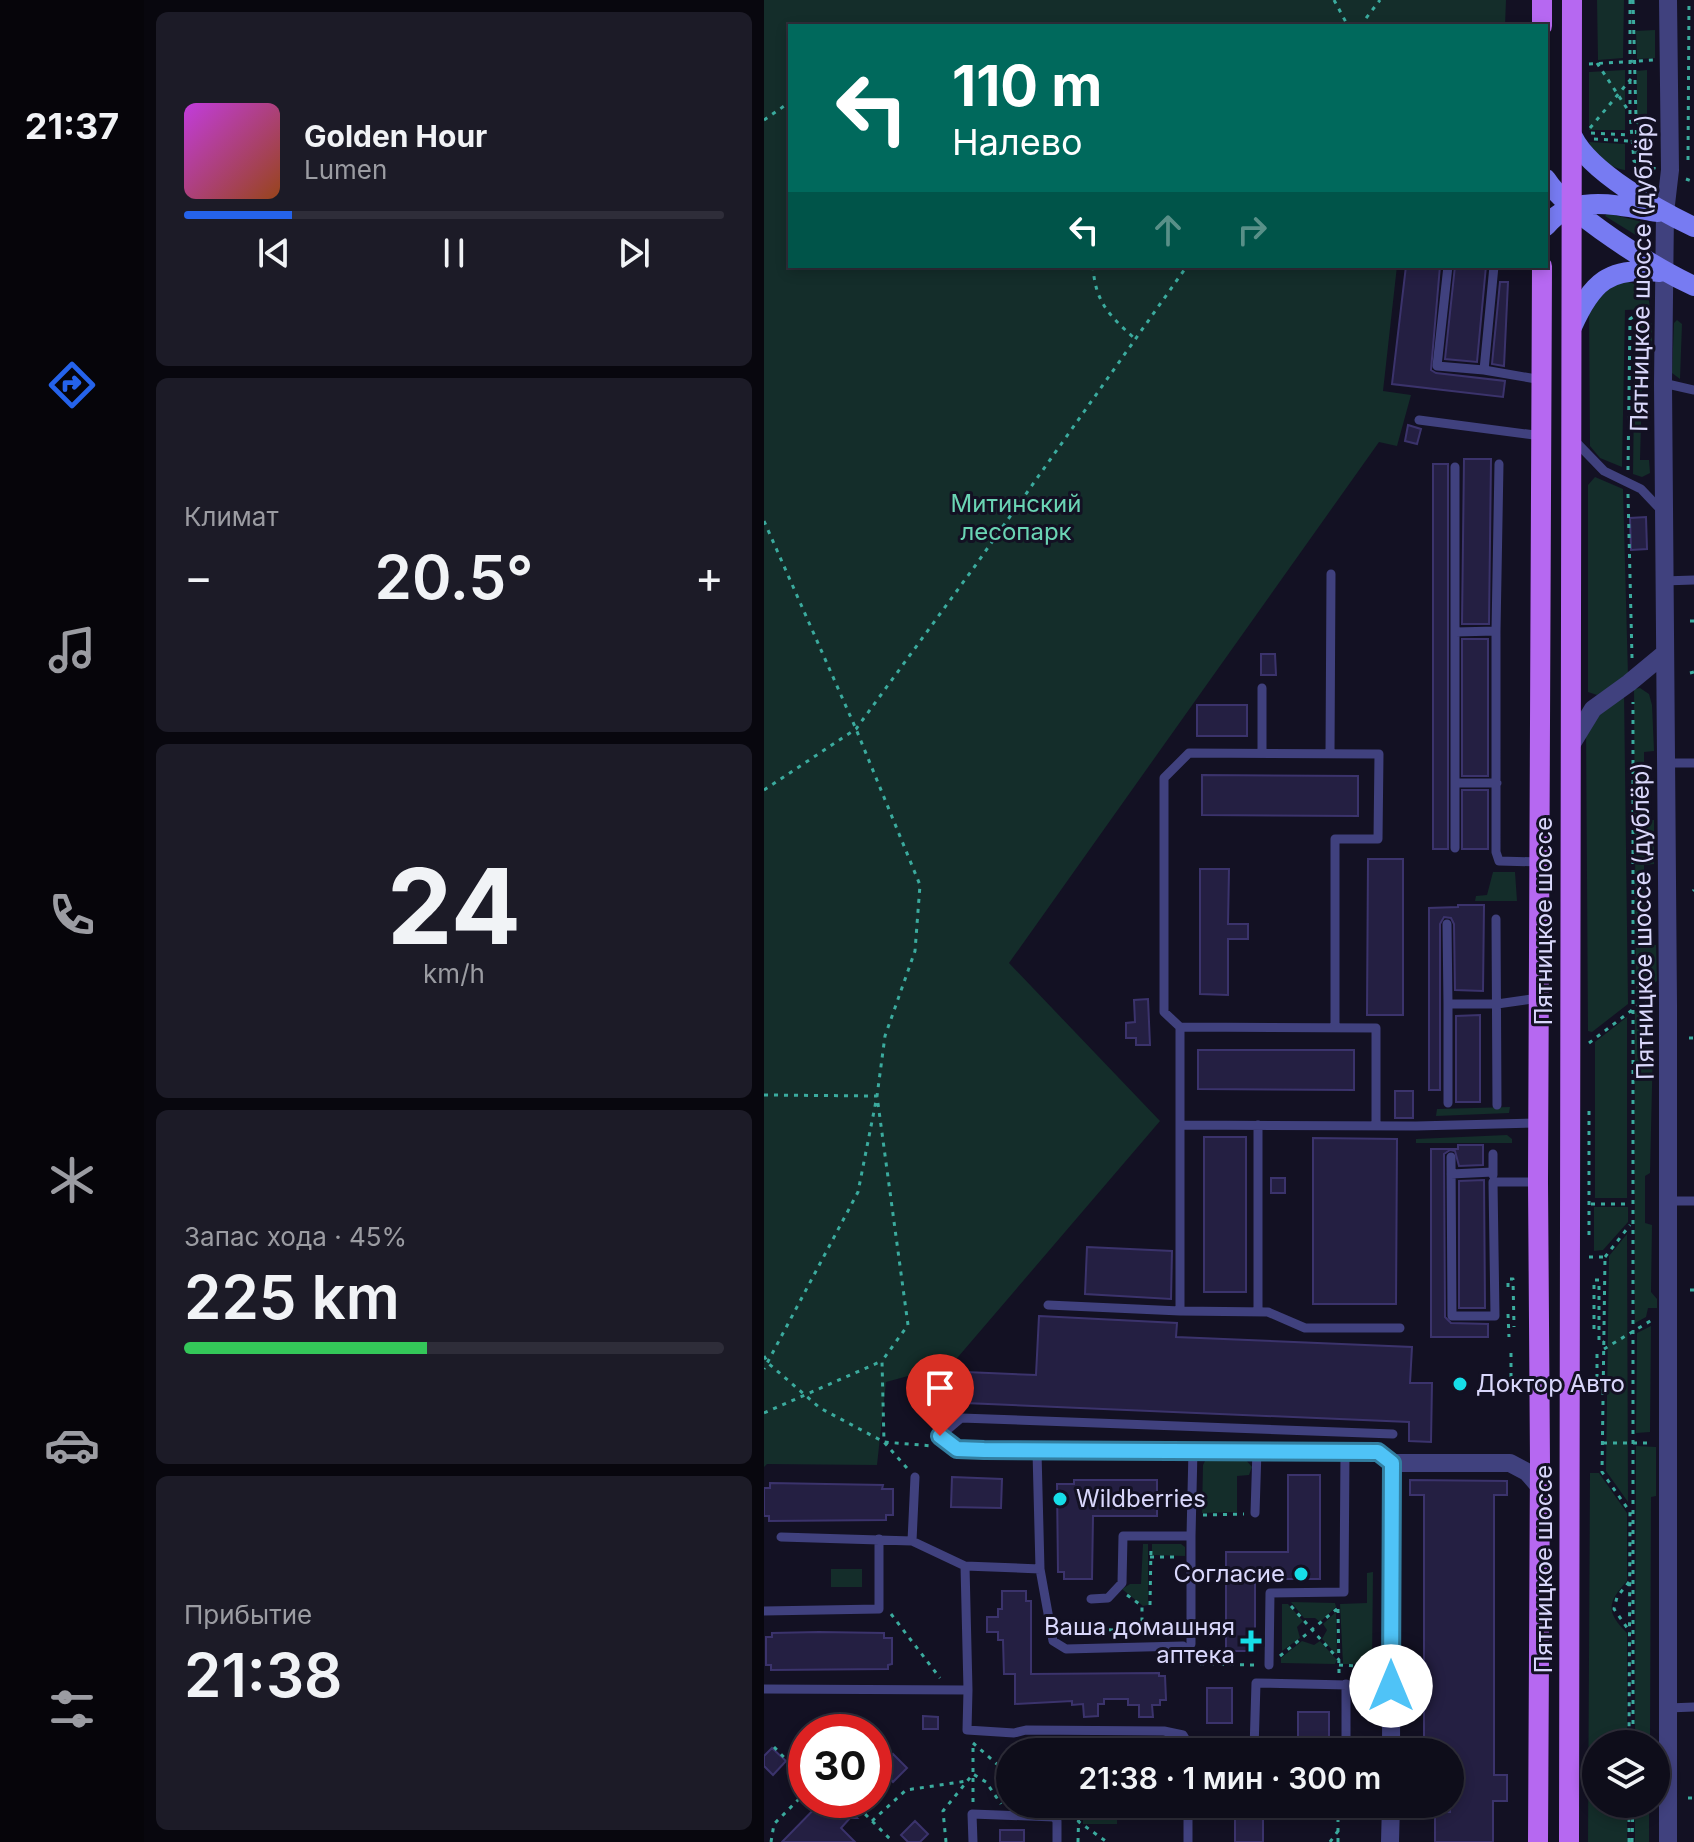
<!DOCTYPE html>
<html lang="ru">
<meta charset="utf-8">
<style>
body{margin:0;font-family:Inter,sans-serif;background:#1c1b27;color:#f1f3f6;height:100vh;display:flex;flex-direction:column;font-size:30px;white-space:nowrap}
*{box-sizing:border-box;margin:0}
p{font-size:26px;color:#9b9ca2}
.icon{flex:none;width:44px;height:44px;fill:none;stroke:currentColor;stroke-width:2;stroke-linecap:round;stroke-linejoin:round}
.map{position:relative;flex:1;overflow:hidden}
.panel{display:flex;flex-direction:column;gap:12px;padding:12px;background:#08070e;width:620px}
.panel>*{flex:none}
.banner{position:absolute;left:24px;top:24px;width:760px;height:244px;border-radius:0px;box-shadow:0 4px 12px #0003,0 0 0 2px #2e2d39;background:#00695c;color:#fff;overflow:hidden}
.tools{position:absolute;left:818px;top:1730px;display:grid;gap:16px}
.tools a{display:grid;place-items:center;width:88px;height:88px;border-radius:50%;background:#0e0d1a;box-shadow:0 4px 12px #0003,0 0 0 2px #2e2d39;font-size:40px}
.speed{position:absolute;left:24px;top:1714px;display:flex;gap:16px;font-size:40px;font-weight:700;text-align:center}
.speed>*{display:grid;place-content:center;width:104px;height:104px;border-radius:50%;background:#0e0d1a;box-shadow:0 4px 12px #0003,0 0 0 2px #2e2d39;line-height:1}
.speed .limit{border:12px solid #d22;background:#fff;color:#111}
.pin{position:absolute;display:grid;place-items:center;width:68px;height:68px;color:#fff;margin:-82px -34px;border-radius:50% 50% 50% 0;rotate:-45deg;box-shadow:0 0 8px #0007}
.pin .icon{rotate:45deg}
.me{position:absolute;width:88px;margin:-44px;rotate:0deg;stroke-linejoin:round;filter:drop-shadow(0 0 6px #0008)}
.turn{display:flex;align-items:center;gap:28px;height:168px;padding:0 32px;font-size:36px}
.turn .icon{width:104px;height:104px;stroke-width:2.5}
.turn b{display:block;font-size:56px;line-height:68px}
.lanes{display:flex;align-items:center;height:76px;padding:0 32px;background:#0003;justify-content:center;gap:40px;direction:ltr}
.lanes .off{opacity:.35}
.big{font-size:60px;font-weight:600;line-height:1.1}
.panel .tile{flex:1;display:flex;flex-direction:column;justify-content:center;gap:12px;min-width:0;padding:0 28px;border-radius:12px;background:#1c1b27}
.panel .dial{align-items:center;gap:0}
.dial b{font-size:104px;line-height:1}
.song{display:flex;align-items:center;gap:24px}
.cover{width:96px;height:96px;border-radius:12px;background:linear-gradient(135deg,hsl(290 70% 55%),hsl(20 70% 35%))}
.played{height:8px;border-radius:4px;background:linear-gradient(90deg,#2563eb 20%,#2e2d39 20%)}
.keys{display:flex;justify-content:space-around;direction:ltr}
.heat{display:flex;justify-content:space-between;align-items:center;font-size:44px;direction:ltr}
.charge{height:12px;border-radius:6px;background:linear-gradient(90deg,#34c759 45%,#2e2d39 0)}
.trip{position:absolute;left:232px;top:1738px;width:468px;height:80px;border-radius:40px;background:#0e0d1a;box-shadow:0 4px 12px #0003,0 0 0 2px #2e2d39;font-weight:600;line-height:80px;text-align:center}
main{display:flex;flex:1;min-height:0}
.tabs{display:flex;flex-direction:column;width:144px;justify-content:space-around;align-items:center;background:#06050a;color:#9b9ca2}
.tabs .icon{width:56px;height:56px}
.tabs .current{color:#2563eb}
.tabs b{font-size:36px;color:#f1f3f6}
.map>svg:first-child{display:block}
.green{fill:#142d2a}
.building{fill:#241f42;stroke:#3b336c;stroke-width:2}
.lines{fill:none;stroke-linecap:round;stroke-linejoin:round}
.path{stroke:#3bab9e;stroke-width:3;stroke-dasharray:4 6;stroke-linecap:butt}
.lane{stroke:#40417e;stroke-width:9}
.street{stroke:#40417e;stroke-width:18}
.secondary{stroke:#777bf2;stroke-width:20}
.primary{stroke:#b668f1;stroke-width:20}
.route-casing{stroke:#337fa1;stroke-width:20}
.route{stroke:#4fc3f7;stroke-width:14}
.poi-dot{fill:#16dee8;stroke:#131123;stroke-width:3}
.labels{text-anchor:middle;stroke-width:6;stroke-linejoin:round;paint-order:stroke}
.street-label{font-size:24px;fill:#d9d7fb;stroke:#131123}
.park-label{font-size:24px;fill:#6ad4b4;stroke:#131123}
.poi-label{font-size:24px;fill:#d9d7fb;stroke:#131123;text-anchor:start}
</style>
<main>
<nav class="tabs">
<b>21:37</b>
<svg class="icon current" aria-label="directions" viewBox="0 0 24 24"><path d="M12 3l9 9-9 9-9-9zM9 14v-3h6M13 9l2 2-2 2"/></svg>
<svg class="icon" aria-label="music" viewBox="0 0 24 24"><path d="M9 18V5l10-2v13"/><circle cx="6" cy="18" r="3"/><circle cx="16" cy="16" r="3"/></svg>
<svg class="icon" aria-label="phone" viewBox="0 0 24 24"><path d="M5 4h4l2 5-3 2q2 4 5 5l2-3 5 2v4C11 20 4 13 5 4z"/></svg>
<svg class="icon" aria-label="climate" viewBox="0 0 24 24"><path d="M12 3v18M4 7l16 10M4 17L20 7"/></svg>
<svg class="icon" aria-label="car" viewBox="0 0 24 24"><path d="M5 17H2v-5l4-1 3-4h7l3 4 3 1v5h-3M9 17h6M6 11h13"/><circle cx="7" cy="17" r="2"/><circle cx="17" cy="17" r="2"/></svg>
<svg class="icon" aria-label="filters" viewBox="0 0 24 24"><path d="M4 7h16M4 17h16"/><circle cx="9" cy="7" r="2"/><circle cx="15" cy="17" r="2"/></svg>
</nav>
<section class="panel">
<div class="tile">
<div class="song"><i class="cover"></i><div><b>Golden Hour</b><p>Lumen</p></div></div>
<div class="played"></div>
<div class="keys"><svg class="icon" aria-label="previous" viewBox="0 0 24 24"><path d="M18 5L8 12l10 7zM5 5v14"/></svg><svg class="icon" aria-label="pause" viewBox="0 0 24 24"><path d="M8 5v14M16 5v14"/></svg><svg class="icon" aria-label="next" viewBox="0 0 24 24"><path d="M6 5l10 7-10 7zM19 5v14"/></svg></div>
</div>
<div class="tile"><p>Климат</p>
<div class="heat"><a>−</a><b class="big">20.5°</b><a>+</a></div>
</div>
<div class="tile dial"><b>24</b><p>km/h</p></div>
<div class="tile"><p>Запас хода · 45%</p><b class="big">225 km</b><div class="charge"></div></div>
<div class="tile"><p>Прибытие</p><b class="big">21:38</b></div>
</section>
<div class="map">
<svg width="930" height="1842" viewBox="0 0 930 1842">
<rect width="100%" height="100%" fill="#131123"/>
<path class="green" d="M0,0H742L741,26H26V266H633L619,391L647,395L633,446L615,442L245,963L396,1121L188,1364L122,1382L113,1465L3,1464L0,1467Z
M833,0H860L859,58L834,60Z
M891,30V58L873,59L872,31Z
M861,70V130H825V72Z
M883,70V133H873V71Z
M825,142L861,144V170C845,167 831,159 825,142Z
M843,213L882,223L883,242L841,216Z
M864,282C880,286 885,292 886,309L861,310L858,467L836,458L826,446L825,309L839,287Z
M913,320L918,324L916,379L908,373L910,323Z
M888,323V348H878V382L882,383V388H878L876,460H885L886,473L878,477L869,474L871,325Z
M831,477L859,489L864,676L833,695L824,692V485Z
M876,688L885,694L888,705L890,751L880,752V820H890V864L880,865L881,944L892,945L893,981L872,998L870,689Z
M860,692L864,1004L828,1032L824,1031L822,723Z
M729,872H751L753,901H711L712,896L723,895Z
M881,1005L880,1044L889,1045L886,1173L881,1176V1223L888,1225L887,1292L893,1299V1308H884L882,1317L871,1323V1012Z
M863,1017V1198H831V1042Z
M746,1107L745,1113L672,1116L673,1109Z
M743,1135L748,1139V1143H652V1139Z
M830,1207H864V1222L839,1250L830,1251Z
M863,1234L864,1502L842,1471L845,1256Z
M887,1326L886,1432L872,1433L873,1333Z
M872,1446L892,1447V1496L887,1497L886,1744H871Z
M482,1460L488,1467L485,1475L473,1476V1512L438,1513L439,1465L441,1461Z
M826,1473H835L863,1513V1581C843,1603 842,1612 863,1633V1744H832V1804H863V1842H824Z
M379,1544H384V1605L379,1606L358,1589L366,1584H377Z
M388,1544H417L421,1547V1556L388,1555Z
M67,1569H98V1587H67Z
M609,1572L608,1664H579L576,1604L603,1603V1573Z
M527,1602L571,1603L572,1607L556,1622L551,1618H540Z
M518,1604H524L539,1621L533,1627L536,1638L518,1651Z
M572,1612L573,1655L558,1639L563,1630L559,1624Z
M538,1641L550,1645L556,1641L573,1660L571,1664L517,1663V1658Z
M319,1804H353V1824H319Z
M871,1804H885V1842H871Z"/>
<path class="building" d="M642,266H676L667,370L672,373L741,381L739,397L628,384Z
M691,266H722L713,362L681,359Z
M736,282H744L740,366L728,364Z
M644,425L657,429L653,444L641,441Z
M700,459H727L725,624H698Z
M669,464H684V849H669Z
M882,517L883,549L867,550L866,518Z
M698,639H724V776H698Z
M497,654H511L512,675H497Z
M433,705H483V736H433Z
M438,775L594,776V816L438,815Z
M698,790H724V849H698Z
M604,859H639V1015H603Z
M436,869H465L464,924H484V939H464V995L436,994Z
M694,905H720L719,991L691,990L690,924L687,918L680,917L676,924V1090H665V908L694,907Z
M384,999L386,1045H372V1038H362V1023L371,1022L370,1000Z
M716,1015V1102H692V1016Z
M434,1050H590V1090L434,1089Z
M631,1091H649V1118H631Z
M440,1137H482V1292H440Z
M549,1138L633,1139L632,1304H549Z
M694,1145H719V1165L695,1166L691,1151L686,1150L680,1154L681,1317L687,1323L724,1324V1337H667V1149H694Z
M507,1178H521V1193H507Z
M720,1180L721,1308H695V1181Z
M323,1247L408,1251L407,1299L321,1294Z
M275,1316L413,1323L412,1337L648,1347L646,1383H668L667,1442L645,1441V1422L201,1403L202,1372L272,1375Z
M524,1475H556V1579H491V1651H462V1552H524Z
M188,1477L238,1479L237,1508L187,1507Z
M310,1480H393V1516H329L328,1579H300V1572H294L293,1484H310Z
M646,1480L743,1481V1495H730V1775H743V1801H729V1842H671V1812H686V1752H660V1495H646Z
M6,1483L119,1485L118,1489H129V1515H122V1520L5,1521V1516H0V1488H6Z
M238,1591H262V1601H267V1674L395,1673V1676H401L402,1700H396V1705H388L389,1717H375V1705H364V1699H340V1704H334V1716L320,1717L319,1704L308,1705V1701L251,1704V1674H240L239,1640H234V1632H223V1617H234V1609H238Z
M55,1632L120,1633V1638H128V1664L124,1665V1669L7,1670V1665H2V1637H8V1633Z
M443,1688H468V1723H443Z
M534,1712H565V1752H534Z
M159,1716L174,1717V1729H159Z
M8,1748L22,1761L9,1775L0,1766V1756Z
M129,1754L143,1768L129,1782L124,1777L110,1791V1773Z
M59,1800H74L93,1818H86L77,1828L91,1842H18Z
M471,1804H565V1816H499V1842H471Z
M151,1821L164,1834L156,1842H144L137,1835Z
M236,1830H260V1842H236Z"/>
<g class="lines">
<path class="path" d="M570,0L584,26
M866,0V114L870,161L892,169
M869,0L873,158L890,164
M596,26L616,0
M833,63L866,113
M825,64L889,60
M0,120L26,102
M826,128L867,79
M827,133L867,135
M830,139L866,141
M924,160L925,0
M922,179L930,182
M329,266C331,302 345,315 370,338
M864,470L866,319L869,317L883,318
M864,494L868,658
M0,521L92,729L156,885L151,951L121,1036L113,1096L144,1325L118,1361L120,1442L143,1468
M926,621H930
M926,673L930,672
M0,790L92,729L211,566L423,266
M929,891L930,890
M925,1038H930
M825,1043L889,994
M0,1095L113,1096L94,1192L0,1369
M827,1204H866
M825,1235V1106
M825,1257H841L838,1472L866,1512L865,1744
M841,1257L866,1225
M744,1287V1279H749L750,1327
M926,1290H930
M744,1314L745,1337
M830,1329V1280H835V1342H840
M840,1349L888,1320
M747,1353V1381
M833,1354V1390H839
M0,1356L4,1363L56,1408L120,1442L169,1446
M0,1413L118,1361
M839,1443H887
M439,1515L480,1514
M386,1557H415
M865,1582L853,1597L850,1609L866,1632
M363,1595L378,1606V1636
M386,1605L387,1548
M527,1606L575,1660
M574,1609L575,1673
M127,1614L176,1678
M315,1629L353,1630
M516,1656L574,1608
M436,1664L492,1665
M575,1665L609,1667
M209,1743L242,1772H246
M869,1744V702
M10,1747L42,1780
M365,1752L395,1751L398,1742
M924,1798H930
M87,1800L129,1842
M209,1802V1742
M302,1804L315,1822L343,1842
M574,1808V1842
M108,1821L142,1790L203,1781
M7,1842L10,1824L42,1792
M182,1842L179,1811L209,1774L222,1782L237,1804
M314,1842L315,1804
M566,1842L574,1831
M865,1842V1804
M868,1842L869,1804"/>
<path class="lane" d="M684,266L673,366L720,370L778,380
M720,370L730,266
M899,383L930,390
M655,420L778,436
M810,440L840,471L877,489L897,510
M735,464L732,631V852L735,861L776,862
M691,467V783H733
M899,581L930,580
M691,632L732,631
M498,753V688
M566,754L567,574
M901,763H930
M691,848V783
M732,919L733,1105
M683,924L684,1004
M416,1027L400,1012V778L425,753L615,754L614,839H571V1028
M684,1103V1004H733L775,998
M416,1125V1027L612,1028V1126
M729,1154V1175
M687,1157L688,1316H731L729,1182H774
M687,1174L729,1172
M905,1201H930
M284,1305L416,1311
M494,1312V1125
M636,1328H541L504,1312L416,1311V1125L652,1126L775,1123
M273,1452L193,1449L176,1436L197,1418L629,1434
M491,1513L493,1450
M17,1537L148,1541L201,1566
M148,1541L151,1477
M276,1569L289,1641L302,1649L419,1646
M327,1599L344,1598L358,1583L359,1536H427L429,1450
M0,1611L115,1609V1539
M427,1644V1536
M505,1665L506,1593L580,1592L581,1451
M0,1689L204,1690L201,1566L276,1569L273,1452L581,1451L614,1452L628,1463
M204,1690L203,1730L250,1733L262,1730L400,1731L419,1735L429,1752
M904,1708L930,1707
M448,1752L490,1750L492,1683L627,1686
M582,1752V1684
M209,1842L208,1814L290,1817L293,1821V1842
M424,1842V1804"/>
<path class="street" d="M904,0L906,170L901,213L899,383L904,1005V1842
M807,745L829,709L865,683L900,654
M627,1752L628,1463H746L763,1472L776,1487
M626,1842L627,1804"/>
<path class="secondary" d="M809,137C826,172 894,210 930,227
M782,179C804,214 891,268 930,286
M782,226C809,192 857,206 893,212
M808,327C828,282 845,266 896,272"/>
<path class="primary" d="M778,26V0
M774,1842L776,1463L774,1182L778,266
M805,1842L808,0"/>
</g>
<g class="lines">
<g class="route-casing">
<path id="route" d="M176,1436L193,1449L220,1450L614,1452L628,1463L627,1686"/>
</g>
<use href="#route" class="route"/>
</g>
<g class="poi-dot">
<circle cx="696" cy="1384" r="8"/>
<circle cx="296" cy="1499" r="8"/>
<circle cx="537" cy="1574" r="8"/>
<path d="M483 1629h8v8h8v8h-8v8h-8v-8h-8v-8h8z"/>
</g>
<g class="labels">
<g class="street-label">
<text transform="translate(878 273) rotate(-89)" y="8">Пятницкое шоссе (дублёр)</text>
<text transform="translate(780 921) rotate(-90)" y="8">Пятницкое шоссе</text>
<text transform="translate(879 921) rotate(-91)" y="8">Пятницкое шоссе (дублёр)</text>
<text transform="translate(780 1569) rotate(-90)" y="8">Пятницкое шоссе</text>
</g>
<g class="park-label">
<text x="252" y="512">Митинский<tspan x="252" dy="28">лесопарк</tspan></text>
</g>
<g class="poi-label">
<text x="712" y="1392">Доктор Авто</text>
<text x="312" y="1507">Wildberries</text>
<text x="521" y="1582" text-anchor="end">Согласие</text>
<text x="471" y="1635" text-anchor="end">Ваша домашняя<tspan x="471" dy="28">аптека</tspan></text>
</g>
</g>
</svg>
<div class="tools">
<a><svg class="icon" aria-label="layers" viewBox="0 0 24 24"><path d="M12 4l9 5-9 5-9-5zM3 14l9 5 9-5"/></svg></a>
</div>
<div class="speed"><div class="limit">30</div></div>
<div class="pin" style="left:176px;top:1436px;background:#d93025"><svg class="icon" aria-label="arrive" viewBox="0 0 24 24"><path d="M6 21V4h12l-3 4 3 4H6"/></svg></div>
<svg class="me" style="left:627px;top:1686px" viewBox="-20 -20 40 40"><circle r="19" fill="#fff"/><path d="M0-13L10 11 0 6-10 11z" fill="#4fc3f7"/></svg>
<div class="trip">21:38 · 1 мин · 300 m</div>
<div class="banner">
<div class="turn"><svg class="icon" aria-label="left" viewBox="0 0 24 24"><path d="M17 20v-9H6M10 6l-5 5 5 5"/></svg><div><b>110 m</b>Налево</div></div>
<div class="lanes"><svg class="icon" aria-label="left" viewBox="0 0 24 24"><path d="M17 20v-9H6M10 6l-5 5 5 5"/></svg><svg class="icon off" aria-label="ahead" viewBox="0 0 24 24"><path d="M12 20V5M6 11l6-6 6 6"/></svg><svg class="icon off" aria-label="right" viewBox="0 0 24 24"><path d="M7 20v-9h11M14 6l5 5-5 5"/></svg></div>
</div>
</div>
</main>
